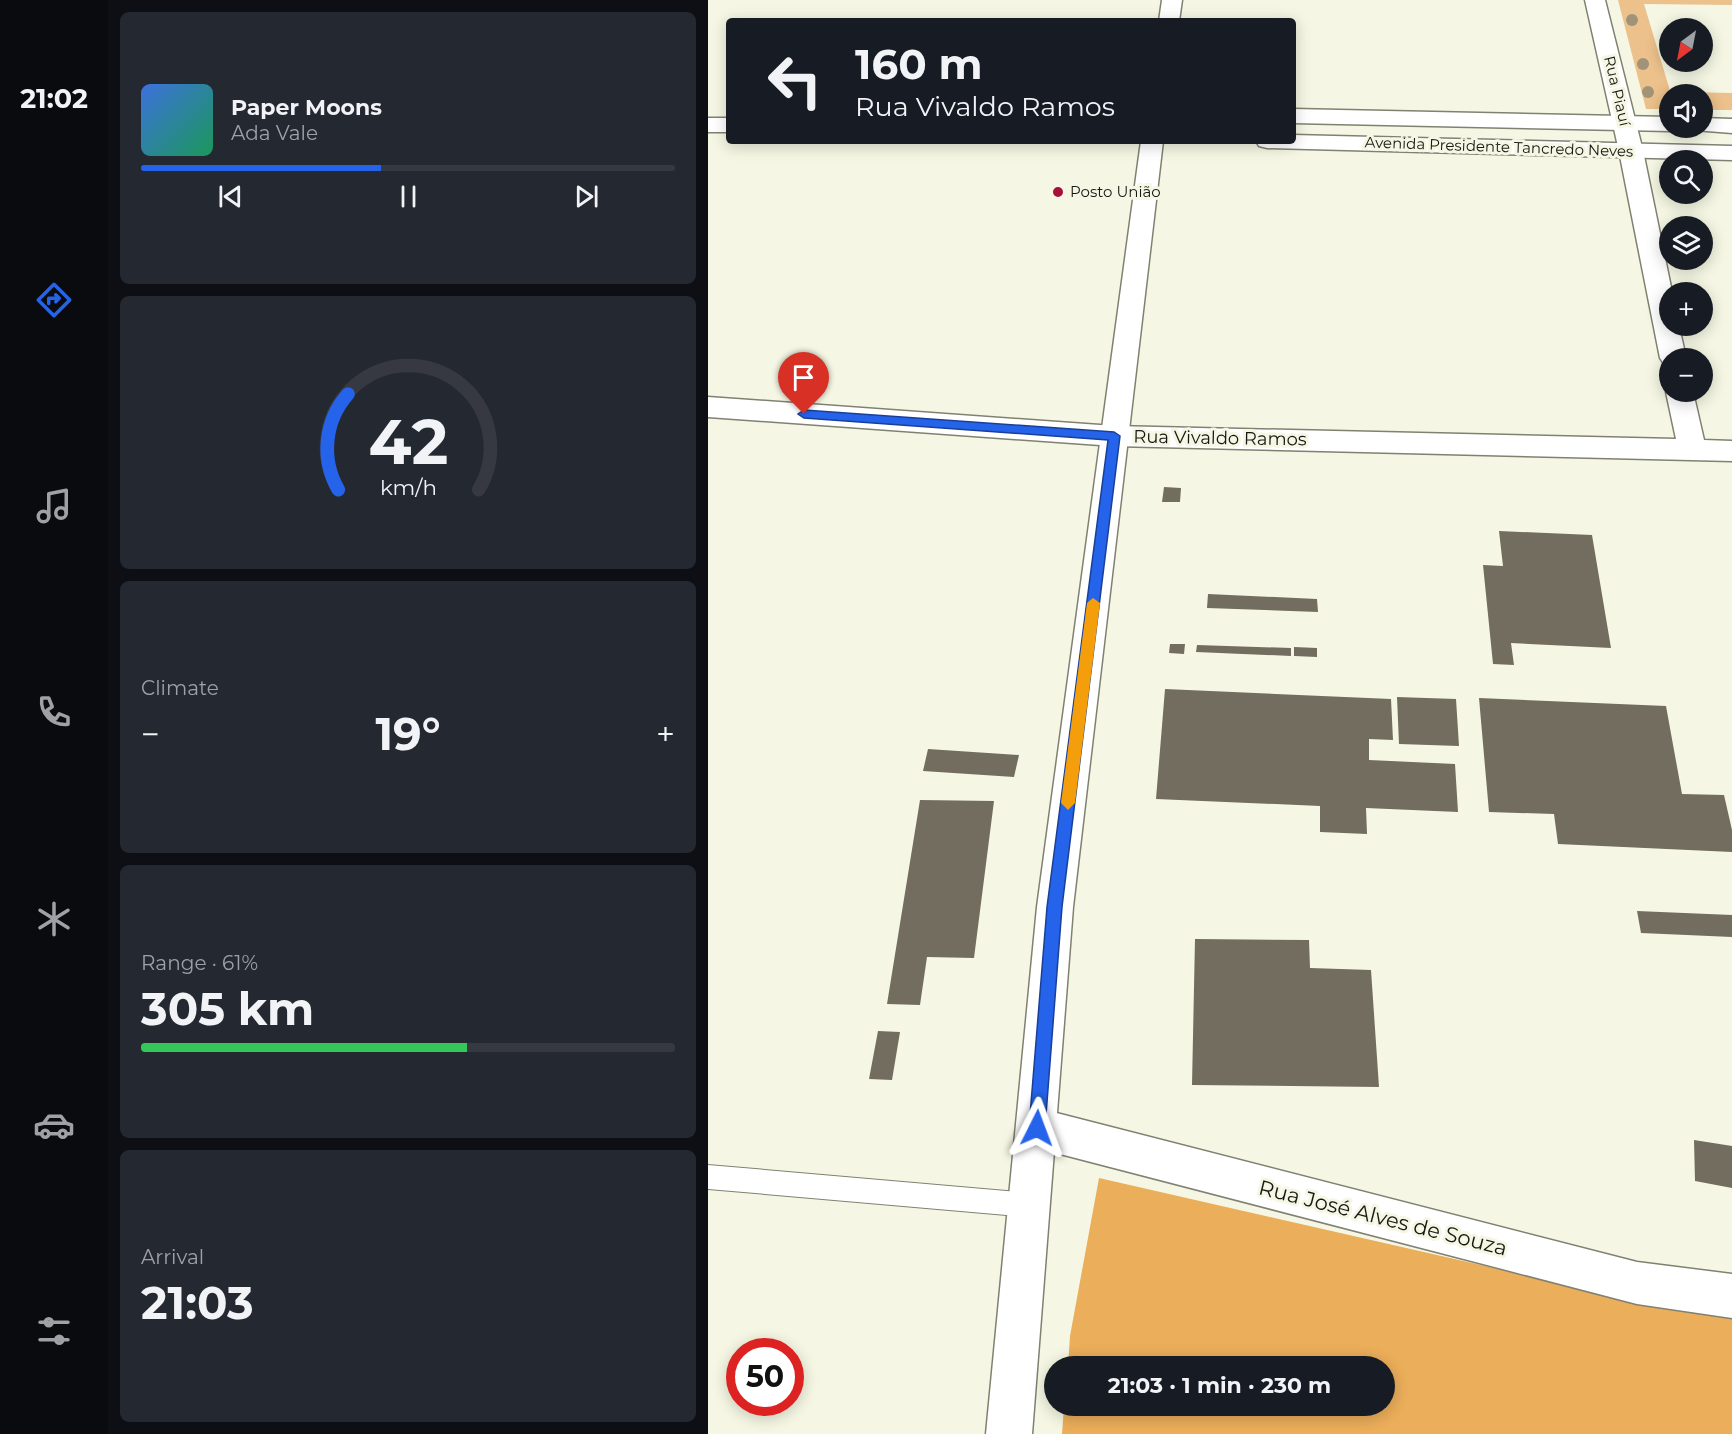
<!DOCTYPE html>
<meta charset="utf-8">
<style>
body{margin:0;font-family:Montserrat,sans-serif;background:#242831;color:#f1f3f6;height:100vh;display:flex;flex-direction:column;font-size:22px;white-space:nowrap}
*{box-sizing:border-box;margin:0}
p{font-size:20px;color:#9ea1a6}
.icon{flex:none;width:33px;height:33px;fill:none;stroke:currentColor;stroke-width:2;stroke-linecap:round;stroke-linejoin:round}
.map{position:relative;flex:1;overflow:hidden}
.details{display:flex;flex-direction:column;gap:12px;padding:12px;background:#0d0f14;width:600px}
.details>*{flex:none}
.top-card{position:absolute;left:18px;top:18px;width:570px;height:126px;border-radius:6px;box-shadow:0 3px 15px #0003;background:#171b24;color:#f1f3f6;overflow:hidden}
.needle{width:39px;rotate:212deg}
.fabs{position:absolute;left:951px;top:18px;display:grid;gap:12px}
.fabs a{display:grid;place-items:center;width:54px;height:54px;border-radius:50%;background:#171b24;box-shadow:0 3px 15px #0003;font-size:30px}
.speed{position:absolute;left:18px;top:1338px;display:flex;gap:12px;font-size:30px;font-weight:700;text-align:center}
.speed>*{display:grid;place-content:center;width:78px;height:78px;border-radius:50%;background:#171b24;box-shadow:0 3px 15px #0003;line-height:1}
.speed .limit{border:9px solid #d22;background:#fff;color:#111}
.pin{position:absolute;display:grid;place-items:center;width:51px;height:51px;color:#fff;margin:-62px -26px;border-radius:50% 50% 50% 0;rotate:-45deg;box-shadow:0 0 6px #0007}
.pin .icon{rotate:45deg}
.me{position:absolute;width:66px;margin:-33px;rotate:3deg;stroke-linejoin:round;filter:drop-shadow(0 0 4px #0008)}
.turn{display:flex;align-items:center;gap:21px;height:126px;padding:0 30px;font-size:27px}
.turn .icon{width:78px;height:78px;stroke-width:2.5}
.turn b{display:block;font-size:42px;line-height:51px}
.big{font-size:45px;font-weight:700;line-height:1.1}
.details .tile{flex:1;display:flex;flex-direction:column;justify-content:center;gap:9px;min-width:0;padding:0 21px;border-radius:9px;background:#242831}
.details .dial{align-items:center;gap:0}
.dial svg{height:156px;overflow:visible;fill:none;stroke:#363941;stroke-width:7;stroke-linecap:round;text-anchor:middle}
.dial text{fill:#f1f3f6;stroke:none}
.song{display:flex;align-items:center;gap:18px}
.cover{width:72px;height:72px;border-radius:9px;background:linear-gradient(135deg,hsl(220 70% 55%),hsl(150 70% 35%))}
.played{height:6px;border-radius:3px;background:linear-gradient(90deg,#2563eb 45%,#363941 45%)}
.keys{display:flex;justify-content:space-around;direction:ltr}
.heat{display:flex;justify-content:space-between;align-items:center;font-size:33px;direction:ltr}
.charge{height:9px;border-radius:4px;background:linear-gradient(90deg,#34c759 61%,#363941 0)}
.trip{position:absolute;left:336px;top:1356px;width:351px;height:60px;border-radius:30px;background:#171b24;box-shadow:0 3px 15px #0003;font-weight:700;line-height:60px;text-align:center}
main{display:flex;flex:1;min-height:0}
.dock{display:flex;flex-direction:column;width:108px;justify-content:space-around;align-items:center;background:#090b0e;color:#9ea1a6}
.dock .icon{width:42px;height:42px}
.dock .selected{color:#2563eb}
.dock b{font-size:27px;color:#f1f3f6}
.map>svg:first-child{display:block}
.green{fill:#ecc18b}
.forest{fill:#ebae5a}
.building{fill:#726d5e}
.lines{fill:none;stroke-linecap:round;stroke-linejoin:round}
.lane-casing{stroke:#808171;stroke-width:2}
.street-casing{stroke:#808171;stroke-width:3}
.secondary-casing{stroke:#808171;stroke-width:3}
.lane{fill:#fff;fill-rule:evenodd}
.street{fill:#fff;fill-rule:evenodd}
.secondary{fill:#fff;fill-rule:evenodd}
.tree{fill:#a09378}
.route{fill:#2563eb;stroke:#184099;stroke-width:1.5}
.slow{fill:#f59e0b}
.poi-dot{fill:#a8103c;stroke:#f5f7e4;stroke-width:2}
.labels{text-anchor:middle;stroke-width:6;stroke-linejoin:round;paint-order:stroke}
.far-street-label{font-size:15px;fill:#171812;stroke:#f5f7e4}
.far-poi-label{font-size:15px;fill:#171812;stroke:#f5f7e4;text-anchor:start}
.street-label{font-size:18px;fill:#171812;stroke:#f5f7e4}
.near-street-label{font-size:21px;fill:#171812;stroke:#f5f7e4}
</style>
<main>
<nav class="dock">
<b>21:02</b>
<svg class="icon selected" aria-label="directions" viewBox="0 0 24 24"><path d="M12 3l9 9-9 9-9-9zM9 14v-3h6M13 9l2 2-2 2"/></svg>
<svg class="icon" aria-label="music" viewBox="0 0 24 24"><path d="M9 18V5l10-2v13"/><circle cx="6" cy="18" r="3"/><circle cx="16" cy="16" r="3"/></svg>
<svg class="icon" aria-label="phone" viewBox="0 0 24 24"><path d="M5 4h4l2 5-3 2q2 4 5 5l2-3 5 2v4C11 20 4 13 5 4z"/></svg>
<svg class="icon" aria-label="climate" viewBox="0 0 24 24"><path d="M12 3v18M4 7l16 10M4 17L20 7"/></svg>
<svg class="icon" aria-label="car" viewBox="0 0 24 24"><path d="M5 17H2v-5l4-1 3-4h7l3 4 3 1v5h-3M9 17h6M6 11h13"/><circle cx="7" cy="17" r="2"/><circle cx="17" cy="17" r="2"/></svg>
<svg class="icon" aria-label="filters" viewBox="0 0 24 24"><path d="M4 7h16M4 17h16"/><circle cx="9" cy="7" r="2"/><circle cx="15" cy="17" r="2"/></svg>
</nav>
<section class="details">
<div class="tile">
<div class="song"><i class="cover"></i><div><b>Paper Moons</b><p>Ada Vale</p></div></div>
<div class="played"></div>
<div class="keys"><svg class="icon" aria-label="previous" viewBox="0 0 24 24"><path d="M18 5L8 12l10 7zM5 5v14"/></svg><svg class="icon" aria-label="pause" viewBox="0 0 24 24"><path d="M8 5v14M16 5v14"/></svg><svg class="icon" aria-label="next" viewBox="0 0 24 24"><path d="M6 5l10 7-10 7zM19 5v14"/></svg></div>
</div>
<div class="tile dial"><svg viewBox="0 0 100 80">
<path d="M14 69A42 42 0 1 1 86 69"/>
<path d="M14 69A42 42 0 0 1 19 20" stroke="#2563eb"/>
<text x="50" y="56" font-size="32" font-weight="700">42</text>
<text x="50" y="72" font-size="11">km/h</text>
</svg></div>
<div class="tile"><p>Climate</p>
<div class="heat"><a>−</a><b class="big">19°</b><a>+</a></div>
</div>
<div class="tile"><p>Range · 61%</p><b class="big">305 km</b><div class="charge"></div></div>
<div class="tile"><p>Arrival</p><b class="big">21:03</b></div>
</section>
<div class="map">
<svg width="1024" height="1434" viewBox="0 0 1024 1434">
<rect width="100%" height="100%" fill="#f5f7e4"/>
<path class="green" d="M910,0H1024V5L936,4L963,94L961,109H938Z
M979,92L1024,93V110H995L994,94Z"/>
<path class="forest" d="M391,1178L953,1306L1024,1314V1434H354L356,1406H676V1366H360L362,1336Z"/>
<path class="building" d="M456,487L473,488L472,502H454Z
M791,531L884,535L903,648L803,643L806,665L785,664L775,565L795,566Z
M500,594L609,599L610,612L499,608Z
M462,644H477L476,654L461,653Z
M489,645L583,648V656L488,652Z
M586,647L609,648V657L586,656Z
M457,689L683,699L685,740L661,739V760L747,764L750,812L658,808L659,834L612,832V806L448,799Z
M689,697L748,699L751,746L691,744Z
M771,698L958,706L974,794L1016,795L1024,830V852L850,844L846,814L781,812Z
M220,749L311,755L306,777L215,771Z
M212,800L286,801L266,958L219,957L212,1005L179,1004Z
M929,911L1024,915V937L933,933Z
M487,939L601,940L602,968L663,970L671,1087L484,1085Z
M170,1031L192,1032L184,1080L161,1079Z
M986,1140L1024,1146V1188L987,1181Z"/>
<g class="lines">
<g class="lane-casing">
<path id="lane" d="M0,1165L322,1193L331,1196L334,1205L331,1214L322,1217L0,1189Z"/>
</g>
<g class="street-casing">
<path id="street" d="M877,0H897L935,151L964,292H962V326H971L978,358H962V366L956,364L952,358L911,151Z
M962,387V392H985L996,440L1024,441V461L406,446L0,417V397L406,426L968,439L958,392Z
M329,1108L929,1262L1024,1274V1318L929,1304L329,1148L315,1142L309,1128L315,1114Z"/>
</g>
<g class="secondary-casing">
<path id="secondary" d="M454,0H474L471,21H451Z
M585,109L962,117V128H971L962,131L585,123Z
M0,118H21V132H0Z
M994,118L1024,119V133L986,130L984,128H994Z
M585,135L1024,146V160L559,148L551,146L548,141H585Z
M433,141H455L365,907L324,1434H278L329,907Z"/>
</g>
<use href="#lane" class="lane"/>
<use href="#street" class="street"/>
<use href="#secondary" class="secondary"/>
</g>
<g class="tree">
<circle cx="924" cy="20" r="6"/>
<circle cx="935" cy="64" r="6"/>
<circle cx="940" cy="92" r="6"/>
</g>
<path class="route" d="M96,410L406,432L412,436L354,907L337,1128L335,1134L329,1136L323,1134L321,1128L339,907L400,440L96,418L90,414Z"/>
<path class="slow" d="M385,598L392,603L367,803L360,810L353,803L379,603Z"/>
<circle class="poi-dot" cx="350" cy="192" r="6"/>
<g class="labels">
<g class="far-street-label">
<text transform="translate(909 91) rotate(77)" y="5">Rua Piauí</text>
<text transform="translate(791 147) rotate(2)" y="5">Avenida Presidente Tancredo Neves</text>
</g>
<g class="far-poi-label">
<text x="362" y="197">Posto União</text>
</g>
<g class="street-label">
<text transform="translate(512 438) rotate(1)" y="6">Rua Vivaldo Ramos</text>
</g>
<g class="near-street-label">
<text transform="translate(675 1218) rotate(14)" y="7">Rua José Alves de Souza</text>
</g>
</g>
</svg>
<div class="fabs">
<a><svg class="needle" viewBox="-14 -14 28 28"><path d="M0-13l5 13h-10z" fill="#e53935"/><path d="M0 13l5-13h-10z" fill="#9ea1a6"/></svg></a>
<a><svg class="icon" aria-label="sound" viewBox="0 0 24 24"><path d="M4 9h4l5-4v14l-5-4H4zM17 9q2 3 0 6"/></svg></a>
<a><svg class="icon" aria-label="search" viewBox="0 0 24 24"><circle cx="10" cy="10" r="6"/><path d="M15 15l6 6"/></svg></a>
<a><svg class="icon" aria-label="layers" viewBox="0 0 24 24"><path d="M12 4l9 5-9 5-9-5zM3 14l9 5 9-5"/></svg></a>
<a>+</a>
<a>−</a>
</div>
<div class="speed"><div class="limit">50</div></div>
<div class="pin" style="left:96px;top:414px;background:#d93025"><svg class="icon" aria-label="arrive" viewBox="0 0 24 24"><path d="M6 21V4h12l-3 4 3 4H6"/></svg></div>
<svg class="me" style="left:329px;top:1128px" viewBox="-20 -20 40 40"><path d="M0-17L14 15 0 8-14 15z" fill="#2563eb" stroke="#fff" stroke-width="4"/></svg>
<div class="trip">21:03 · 1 min · 230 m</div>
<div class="top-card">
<div class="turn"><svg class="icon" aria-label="left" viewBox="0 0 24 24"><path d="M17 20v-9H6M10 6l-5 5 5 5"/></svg><div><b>160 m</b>Rua Vivaldo Ramos</div></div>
</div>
</div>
</main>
